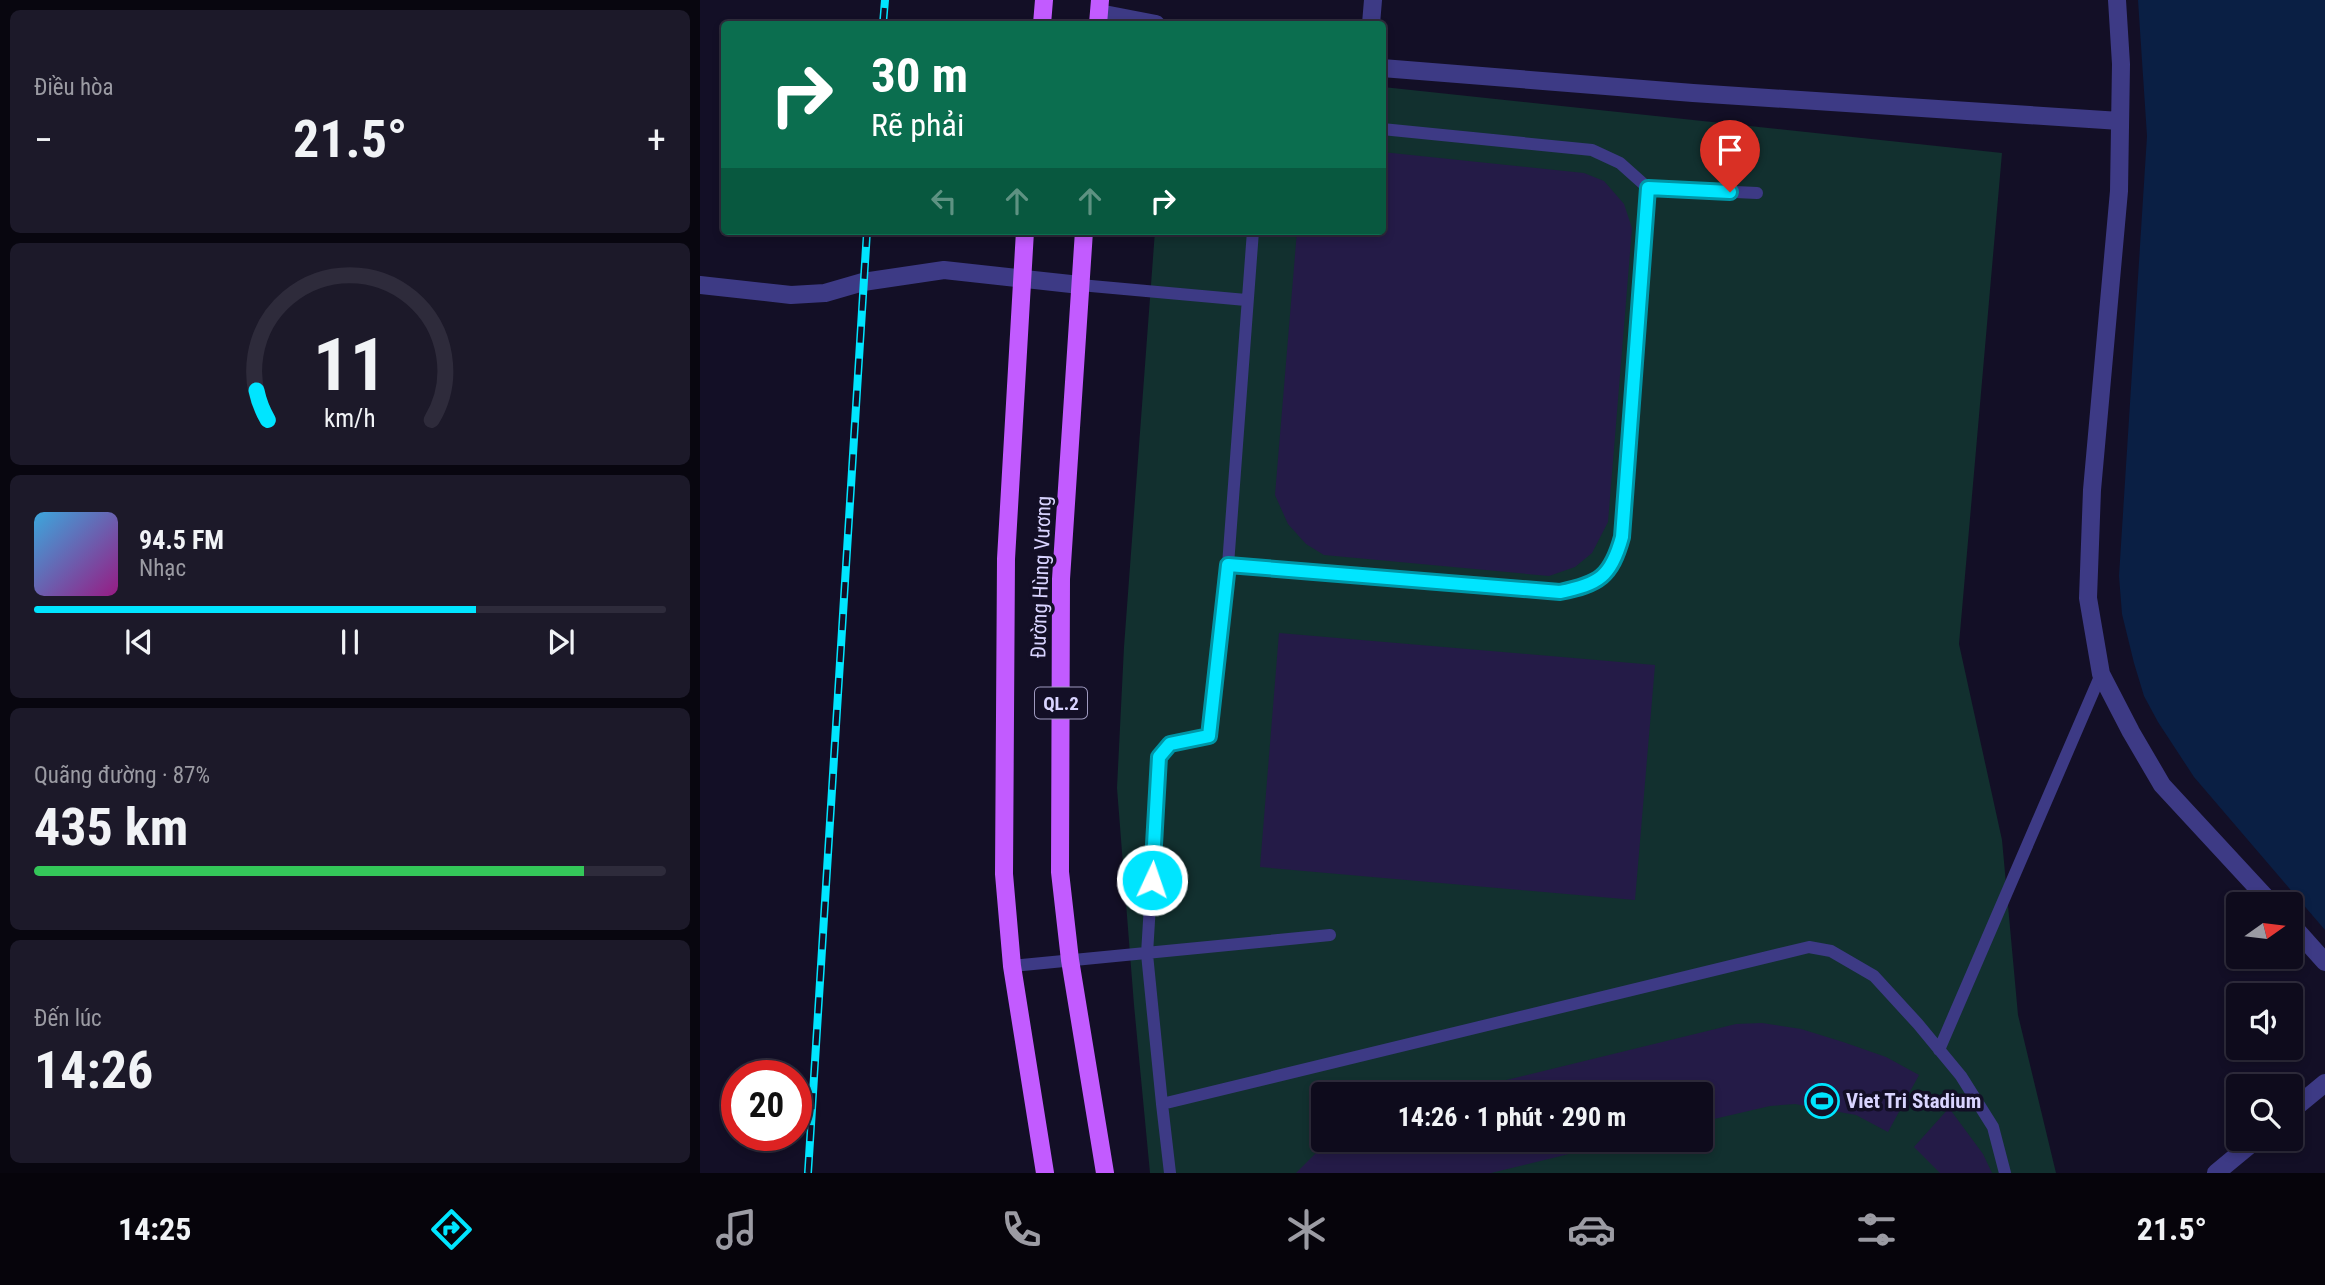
<!DOCTYPE html>
<html lang="vi">
<meta charset="utf-8">
<style>
body{margin:0;font-family:"Roboto Condensed",sans-serif;background:#1c1929;color:#f1f3f6;height:100vh;display:flex;flex-direction:column;font-size:26px;white-space:nowrap}
*{box-sizing:border-box;margin:0}
p{font-size:23px;color:#9b9ba3}
.icon{flex:none;width:38px;height:38px;fill:none;stroke:currentColor;stroke-width:2;stroke-linecap:round;stroke-linejoin:round}
.map{position:relative;flex:1;overflow:hidden}
.sheet{display:flex;flex-direction:column;gap:10px;padding:10px;background:#08060f;width:700px}
.sheet>*{flex:none}
.hud{position:absolute;left:21px;top:21px;width:665px;height:214px;border-radius:7px;box-shadow:0 4px 10px #0003,0 0 0 2px #2e2b3b;background:#0b6e4f;color:#fff;overflow:hidden}
.needle{width:46px;rotate:76deg}
.controls{position:absolute;left:1526px;top:892px;display:grid;gap:14px}
.controls a{display:grid;place-items:center;width:77px;height:77px;border-radius:7px;background:#0e0b1c;box-shadow:0 4px 10px #0003,0 0 0 2px #2e2b3b;font-size:35px}
.speed{position:absolute;left:21px;top:1060px;display:flex;gap:14px;font-size:35px;font-weight:700;text-align:center}
.speed>*{display:grid;place-content:center;width:91px;height:91px;border-radius:50%;background:#0e0b1c;box-shadow:0 4px 10px #0003,0 0 0 2px #2e2b3b;line-height:1}
.speed .limit{border:10px solid #d22;background:#fff;color:#111}
.pin{position:absolute;display:grid;place-items:center;width:60px;height:60px;color:#fff;margin:-72px -30px;border-radius:50% 50% 50% 0;rotate:-45deg;box-shadow:0 0 7px #0007}
.pin .icon{rotate:45deg}
.me{position:absolute;width:77px;margin:-38px;rotate:3deg;stroke-linejoin:round;filter:drop-shadow(0 0 5px #0008)}
.turn{display:flex;align-items:center;gap:24px;height:147px;padding:0 35px;font-size:32px}
.turn .icon{width:91px;height:91px;stroke-width:2.5}
.turn b{display:block;font-size:49px;line-height:60px}
.lanes{display:flex;align-items:center;height:66px;padding:0 35px;background:#0003;justify-content:center;gap:35px;direction:ltr}
.lanes .off{opacity:.35}
.big{font-size:52px;font-weight:700;line-height:1.1}
.sheet .widget{flex:1;display:flex;flex-direction:column;justify-content:center;gap:10px;min-width:0;padding:0 24px;border-radius:10px;background:#1c1929}
.sheet .dial{align-items:center;gap:0}
.dial svg{height:182px;overflow:visible;fill:none;stroke:#2e2b3b;stroke-width:7;stroke-linecap:round;text-anchor:middle}
.dial text{fill:#f1f3f6;stroke:none}
.song{display:flex;align-items:center;gap:21px}
.cover{width:84px;height:84px;border-radius:10px;background:linear-gradient(135deg,hsl(200 70% 55%),hsl(310 70% 35%))}
.played{height:7px;border-radius:4px;background:linear-gradient(90deg,#00e5ff 70%,#2e2b3b 70%)}
.keys{display:flex;justify-content:space-around;direction:ltr}
.heat{display:flex;justify-content:space-between;align-items:center;font-size:38px;direction:ltr}
.charge{height:10px;border-radius:5px;background:linear-gradient(90deg,#34c759 87%,#2e2b3b 0)}
.trip{position:absolute;left:611px;top:1082px;width:402px;height:70px;border-radius:7px;background:#0e0b1c;box-shadow:0 4px 10px #0003,0 0 0 2px #2e2b3b;font-weight:700;line-height:70px;text-align:center}
.tabs{display:flex;height:112px;justify-content:space-around;align-items:center;background:#06040b;color:#9b9ba3}
.tabs .icon{width:49px;height:49px}
.tabs .on{color:#00e5ff}
.tabs b{font-size:32px;color:#f1f3f6}
main{display:flex;flex:1;min-height:0}
.map>svg:first-child{display:block}
.green{fill:#12302f;fill-rule:evenodd}
.water{fill:#0a1f44}
.building{fill:#241b47}
.lines{fill:none;stroke-linecap:round;stroke-linejoin:round}
.lane{stroke:#3d3a85;stroke-width:12}
.street{stroke:#3d3a85;stroke-width:18}
.primary{stroke:#c25bff;stroke-width:18}
.rail-casing{stroke:#00e5ff;stroke-width:8}
.rail{stroke:#130f26;stroke-width:5;stroke-dasharray:16;stroke-linecap:butt}
.route-casing{stroke:#0095a6;stroke-width:18}
.route{stroke:#00e5ff;stroke-width:12}
.labels{text-anchor:middle;stroke-width:7;stroke-linejoin:round;paint-order:stroke}
.shield{fill:#130f26;stroke:#9e99be;stroke-width:2}
.shield-label{font-size:19px;font-weight:bold;fill:#d9d4ff}
.street-label{font-size:21px;fill:#d9d4ff;stroke:#130f26}
.poi-label{font-size:21px;font-weight:bold;fill:#d9d4ff;stroke:#130f26;text-anchor:start}
</style>
<main>
<section class="sheet">
<div class="widget"><p>Điều hòa</p>
<div class="heat"><a>−</a><b class="big">21.5°</b><a>+</a></div>
</div>
<div class="widget dial"><svg viewBox="0 0 100 80">
<path d="M14 69A42 42 0 1 1 86 69"/>
<path d="M14 69A42 42 0 0 1 9 56" stroke="#00e5ff"/>
<text x="50" y="56" font-size="32" font-weight="700">11</text>
<text x="50" y="72" font-size="11">km/h</text>
</svg></div>
<div class="widget">
<div class="song"><i class="cover"></i><div><b>94.5 FM</b><p>Nhạc</p></div></div>
<div class="played"></div>
<div class="keys"><svg class="icon" aria-label="previous" viewBox="0 0 24 24"><path d="M18 5L8 12l10 7zM5 5v14"/></svg><svg class="icon" aria-label="pause" viewBox="0 0 24 24"><path d="M8 5v14M16 5v14"/></svg><svg class="icon" aria-label="next" viewBox="0 0 24 24"><path d="M6 5l10 7-10 7zM19 5v14"/></svg></div>
</div>
<div class="widget"><p>Quãng đường · 87%</p><b class="big">435 km</b><div class="charge"></div></div>
<div class="widget"><p>Đến lúc</p><b class="big">14:26</b></div>
</section>
<div class="map">
<svg width="1625" height="1173" viewBox="0 0 1625 1173">
<rect width="100%" height="100%" fill="#130f26"/>
<path class="green" d="M683,87L1302,153L1259,644L1302,840L1318,1015L1356,1173H450L434,1005L417,788L424,647L455,231H682ZM623,1094H1001V1139H623Z"/>
<path class="water" d="M1438,0H1625V930L1494,777L1458,722L1444,696L1434,663L1422,614L1419,576L1447,136Z"/>
<path class="building" d="M682,152L884,173L904,181L924,204L932,228L908,522L892,553L875,567L849,576L624,555L606,544L588,524L575,495L597,231H682Z
M579,633L955,665L935,900L560,867Z
M1062,1023L1101,1029L1143,1042L1186,1057L1219,1075L1188,1132L1156,1115L1095,1104L1070,1106L1001,1122V1094H749L1036,1024Z
M1249,1108L1283,1154L1292,1173H1240L1214,1147Z
M636,1139H926V1140L791,1173H596L615,1154Z"/>
<g class="lines">
<path class="lane" d="M682,129L892,150L920,163L948,188L1057,193
M380,285L546,300
M528,565L860,592C899,584 912,577 922,537L948,188
M312,966L630,935
M1239,1050L1401,674
M462,1104L447,954L459,757L470,744L509,736L528,565L553,231
M470,1173L462,1104L1109,947L1131,951L1174,976L1218,1024L1261,1076L1293,1127L1305,1173"/>
<path class="street" d="M1417,0L1421,64L1419,191L1392,490L1388,598L1401,674L1431,732L1462,785L1573,905
M399,13L456,24
M671,24L673,0
M682,68L993,93L1420,121
M0,285L91,295L125,293L163,282L244,270L380,285
M1591,924L1625,962
M1591,1111L1625,1083
M1516,1173L1557,1139"/>
<path class="primary" d="M342,24L344,0
M398,24L400,0
M325,231L306,559L304,874L312,966L345,1173
M384,231L361,579L360,872L370,960L405,1173"/>
<g class="rail-casing">
<path id="rail" d="M183,24L185,0
M108,1173L167,231"/>
</g>
<use href="#rail" class="rail"/>
</g>
<g class="lines">
<g class="route-casing">
<path id="route" d="M452,880L459,757L470,744L509,736L528,565L860,592C899,584 911,577 922,537L948,188L1030,192"/>
</g>
<use href="#route" class="route"/>
</g>
<defs>
<g id="stadium-ring" transform="scale(1.75)"><circle r="9.5" fill="#130f26" stroke="#00e5ff" stroke-width="1.5"/><path d="M0-5a6.5 5 0 1 0 0 10a6.5 5 0 1 0 0-10ZM-3.5-1.8h7v3.6h-7Z" fill="#00e5ff"/></g>
</defs>
<g fill-rule="evenodd">
<use href="#stadium-ring" x="1122" y="1101"/>
</g>
<g class="labels">
<rect class="shield" x="335" y="687.5" width="52" height="31" rx="5"/>
<g class="shield-label">
<text x="361" y="710">QL.2</text>
</g>
<g class="street-label">
<text transform="translate(341 577) rotate(-88)" y="7">Đường Hùng Vương</text>
</g>
<g class="poi-label">
<text x="1146" y="1108">Viet Tri Stadium</text>
</g>
</g>
</svg>
<div class="controls">
<a><svg class="needle" viewBox="-14 -14 28 28"><path d="M0-13l5 13h-10z" fill="#e53935"/><path d="M0 13l5-13h-10z" fill="#9b9ba3"/></svg></a>
<a><svg class="icon" aria-label="sound" viewBox="0 0 24 24"><path d="M4 9h4l5-4v14l-5-4H4zM17 9q2 3 0 6"/></svg></a>
<a><svg class="icon" aria-label="search" viewBox="0 0 24 24"><circle cx="10" cy="10" r="6"/><path d="M15 15l6 6"/></svg></a>
</div>
<div class="speed"><div class="limit">20</div></div>
<div class="pin" style="left:1030px;top:192px;background:#d93025"><svg class="icon" aria-label="arrive" viewBox="0 0 24 24"><path d="M6 21V4h12l-3 4 3 4H6"/></svg></div>
<svg class="me" style="left:452px;top:880px" viewBox="-20 -20 40 40"><circle r="17" fill="#00e5ff" stroke="#fff" stroke-width="3"/><path d="M0-11L8 9 0 5-8 9z" fill="#fff"/></svg>
<div class="trip">14:26 · 1 phút · 290 m</div>
<div class="hud">
<div class="turn"><svg class="icon" aria-label="right" viewBox="0 0 24 24"><path d="M7 20v-9h11M14 6l5 5-5 5"/></svg><div><b>30 m</b>Rẽ phải</div></div>
<div class="lanes"><svg class="icon off" aria-label="left" viewBox="0 0 24 24"><path d="M17 20v-9H6M10 6l-5 5 5 5"/></svg><svg class="icon off" aria-label="ahead" viewBox="0 0 24 24"><path d="M12 20V5M6 11l6-6 6 6"/></svg><svg class="icon off" aria-label="ahead" viewBox="0 0 24 24"><path d="M12 20V5M6 11l6-6 6 6"/></svg><svg class="icon" aria-label="right" viewBox="0 0 24 24"><path d="M7 20v-9h11M14 6l5 5-5 5"/></svg></div>
</div>
</div>
</main>
<nav class="tabs">
<b>14:25</b>
<svg class="icon on" aria-label="directions" viewBox="0 0 24 24"><path d="M12 3l9 9-9 9-9-9zM9 14v-3h6M13 9l2 2-2 2"/></svg>
<svg class="icon" aria-label="music" viewBox="0 0 24 24"><path d="M9 18V5l10-2v13"/><circle cx="6" cy="18" r="3"/><circle cx="16" cy="16" r="3"/></svg>
<svg class="icon" aria-label="phone" viewBox="0 0 24 24"><path d="M5 4h4l2 5-3 2q2 4 5 5l2-3 5 2v4C11 20 4 13 5 4z"/></svg>
<svg class="icon" aria-label="climate" viewBox="0 0 24 24"><path d="M12 3v18M4 7l16 10M4 17L20 7"/></svg>
<svg class="icon" aria-label="car" viewBox="0 0 24 24"><path d="M5 17H2v-5l4-1 3-4h7l3 4 3 1v5h-3M9 17h6M6 11h13"/><circle cx="7" cy="17" r="2"/><circle cx="17" cy="17" r="2"/></svg>
<svg class="icon" aria-label="filters" viewBox="0 0 24 24"><path d="M4 7h16M4 17h16"/><circle cx="9" cy="7" r="2"/><circle cx="15" cy="17" r="2"/></svg>
<b>21.5°</b>
</nav>
